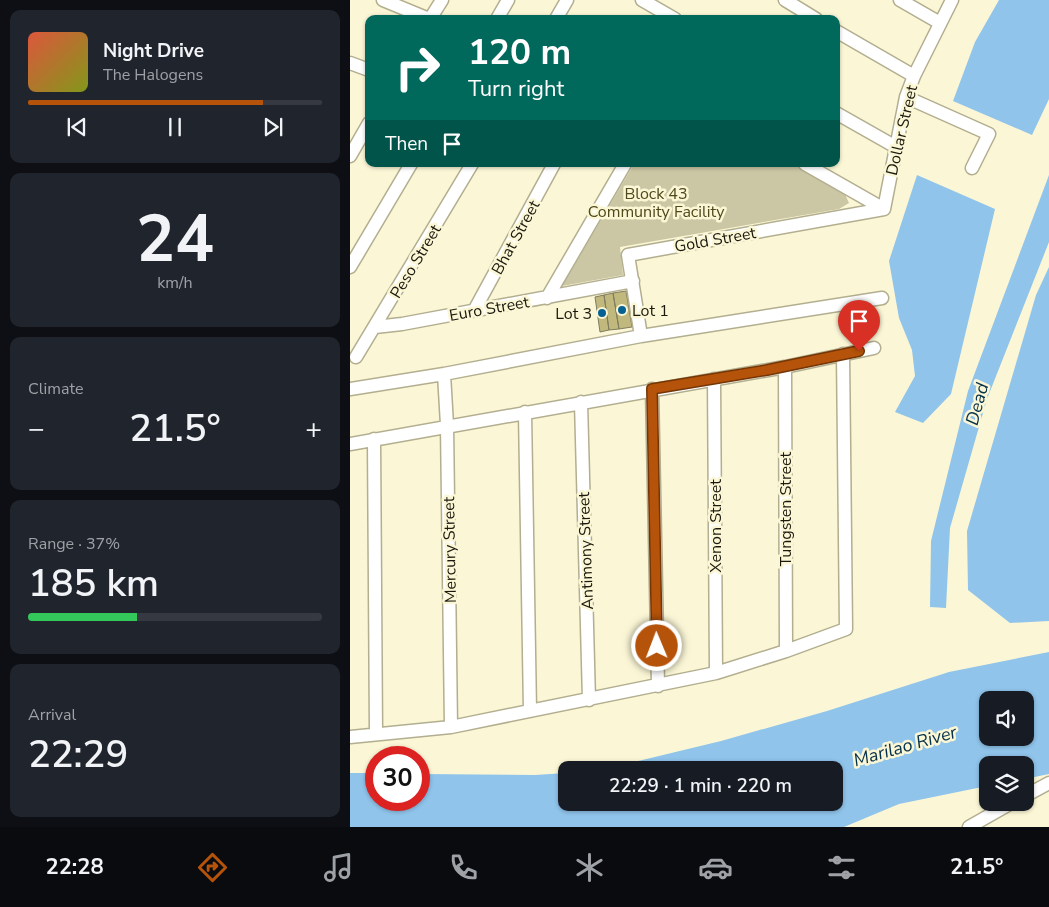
<!DOCTYPE html>
<meta charset="utf-8">
<style>
body{margin:0;font-family:"Nunito Sans",sans-serif;background:#20242c;color:#f1f3f6;height:100vh;display:flex;flex-direction:column;font-size:19px;white-space:nowrap}
*{box-sizing:border-box;margin:0}
p{font-size:16px;color:#9ea1a6}
.icon{flex:none;width:28px;height:28px;fill:none;stroke:currentColor;stroke-width:2;stroke-linecap:round;stroke-linejoin:round}
.map{position:relative;flex:1;overflow:hidden}
.drawer{display:flex;flex-direction:column;gap:10px;padding:10px;background:#0d0f14;width:350px}
.drawer>*{flex:none}
.hud{position:absolute;left:15px;top:15px;width:475px;height:152px;border-radius:10px;box-shadow:0 1px 4px #0004;background:#00695c;color:#fff;overflow:hidden}
.controls{position:absolute;left:629px;top:691px;display:grid;gap:10px}
.controls a{display:grid;place-items:center;width:55px;height:55px;border-radius:10px;background:#171b24;box-shadow:0 1px 4px #0004;font-size:25px}
.speed{position:absolute;left:15px;top:746px;display:flex;gap:10px;font-size:25px;font-weight:700;text-align:center}
.speed>*{display:grid;place-content:center;width:65px;height:65px;border-radius:50%;background:#171b24;box-shadow:0 1px 4px #0004;line-height:1}
.speed .limit{border:8px solid #d22;background:#fff;color:#111}
.pin{position:absolute;display:grid;place-items:center;width:42px;height:42px;color:#fff;margin:-51px -21px;border-radius:50% 50% 50% 0;rotate:-45deg;box-shadow:0 0 5px #0007}
.pin .icon{rotate:45deg}
.me{position:absolute;width:55px;margin:-28px;rotate:359deg;stroke-linejoin:round;filter:drop-shadow(0 0 4px #0008)}
.turn{display:flex;align-items:center;gap:18px;height:105px;padding:0 20px;font-size:22px}
.turn .icon{width:65px;height:65px;stroke-width:2.5}
.turn b{display:block;font-size:35px;line-height:42px}
.then{display:flex;align-items:center;height:48px;padding:0 20px;background:#0003;gap:10px;font-size:19px}
.big{font-size:38px;font-weight:600;line-height:1.1}
.drawer .widget{flex:1;display:flex;flex-direction:column;justify-content:center;gap:8px;min-width:0;padding:0 18px;border-radius:10px;background:#20242c}
.drawer .dial{align-items:center;gap:0}
.dial b{font-size:65px;line-height:1}
.song{display:flex;align-items:center;gap:15px}
.cover{width:60px;height:60px;border-radius:8px;background:linear-gradient(135deg,hsl(10 70% 55%),hsl(70 70% 35%))}
.played{height:5px;border-radius:2px;background:linear-gradient(90deg,#b45309 80%,#363941 80%)}
.keys{display:flex;justify-content:space-around;direction:ltr}
.heat{display:flex;justify-content:space-between;align-items:center;font-size:28px;direction:ltr}
.charge{height:8px;border-radius:4px;background:linear-gradient(90deg,#34c759 37%,#363941 0)}
.trip{position:absolute;left:208px;top:761px;width:285px;height:50px;border-radius:10px;background:#171b24;box-shadow:0 1px 4px #0004;font-weight:600;line-height:50px;text-align:center}
.dock{display:flex;height:80px;justify-content:space-around;align-items:center;background:#090b0e;color:#9ea1a6}
.dock .icon{width:35px;height:35px}
.dock .active{color:#b45309}
.dock b{font-size:22px;color:#f1f3f6}
main{display:flex;flex:1;min-height:0}
.map>svg:first-child{display:block}
.green{fill:#cbc6a3}
.water{fill:#90c4eb;fill-rule:evenodd}
.building{fill:#c1b87d;stroke:#807c5e}
.lines{fill:none;stroke-linecap:round;stroke-linejoin:round}
.minor-casing{stroke:#b2ae8f;stroke-width:15}
.minor{stroke:#fff;stroke-width:12}
.route-casing{stroke:#753606;stroke-width:12}
.route{stroke:#b45309;stroke-width:9}
.poi-dot{fill:#076192;stroke:#fbf7d6;stroke-width:2}
.labels{text-anchor:middle;stroke-width:5;stroke-linejoin:round;paint-order:stroke}
.street-label{font-size:16px;fill:#1b190e;stroke:#fbf7d6}
.park-label{font-size:16px;fill:#50491b;stroke:#fbf7d6}
.poi-label{font-size:16px;fill:#1b190e;stroke:#fbf7d6;text-anchor:start}
.water-label{font-size:18px;font-style:italic;fill:#06314b;stroke:#fbf7d6}
</style>
<main>
<section class="drawer">
<div class="widget">
<div class="song"><i class="cover"></i><div><b>Night Drive</b><p>The Halogens</p></div></div>
<div class="played"></div>
<div class="keys"><svg class="icon" aria-label="previous" viewBox="0 0 24 24"><path d="M18 5L8 12l10 7zM5 5v14"/></svg><svg class="icon" aria-label="pause" viewBox="0 0 24 24"><path d="M8 5v14M16 5v14"/></svg><svg class="icon" aria-label="next" viewBox="0 0 24 24"><path d="M6 5l10 7-10 7zM19 5v14"/></svg></div>
</div>
<div class="widget dial"><b>24</b><p>km/h</p></div>
<div class="widget"><p>Climate</p>
<div class="heat"><a>−</a><b class="big">21.5°</b><a>+</a></div>
</div>
<div class="widget"><p>Range · 37%</p><b class="big">185 km</b><div class="charge"></div></div>
<div class="widget"><p>Arrival</p><b class="big">22:29</b></div>
</section>
<div class="map">
<svg width="699" height="827" viewBox="0 0 699 827">
<rect width="100%" height="100%" fill="#fbf7d6"/>
<path class="green" d="M284,164H444L494,192L499,203L489,209L270,247L273,275L212,286Z"/>
<path class="water" d="M649,0H699V99L682,135L603,101L625,42Z
M567,175L645,209L601,394L573,423L545,412L565,376L562,350L549,318L539,261Z
M699,175V242L637,399L600,528L596,608L580,607L581,541L618,391Z
M699,267V621L660,623L618,590L617,531L686,295Z
M699,652V774L675,779V765H638L637,786L549,804L494,827H0V773H26V800H69V774L185,775L216,773V802H484V770H251L371,741L477,711L599,672ZM638,700H675V738H638Z"/>
<path class="building" d="M276,291L282,327L269,329L263,293Z
M263,293L269,329L259,330L254,295Z
M254,295L259,330L250,332L245,297Z"/>
<g class="lines">
<g class="minor-casing">
<path id="minor" d="M33,0L79,19
M292,0L325,19
M435,0L466,19
M550,0L590,23
M80,19L92,0
M147,19L158,0
M206,19L217,0
M486,31L564,76
M0,63L19,70
M556,97L639,134L622,168
M486,113L546,147
M0,156L19,123
M455,164L534,209
M534,209L556,97L564,76L602,0
M0,267L61,164
M197,298L275,164
M125,309L204,164
M25,327L52,324L283,281
M291,336L278,255L534,209
M6,357L122,164
M435,367L436,651
M94,374L97,425L101,727
M364,379L366,673
M0,389L94,374L291,336L532,298
M302,389L308,686
M231,402L239,700
M175,412L180,711
M24,439L26,734
M0,444L435,367L524,348
M0,737L101,727L366,673L436,651L496,629L493,354
M675,796L699,783
M619,827L663,802"/>
</g>
<use href="#minor" class="minor"/>
</g>
<g class="lines">
<g class="route-casing">
<path id="route" d="M307,646L302,389L417,370L509,351"/>
</g>
<use href="#route" class="route"/>
</g>
<g class="poi-dot">
<circle cx="272" cy="310" r="5"/>
<circle cx="252" cy="313" r="5"/>
</g>
<g class="labels">
<g class="street-label">
<text transform="translate(551 130) rotate(-77)" y="6">Dollar Street</text>
<text transform="translate(165 237) rotate(-61)" y="6">Bhat Street</text>
<text transform="translate(365 239) rotate(-10)" y="6">Gold Street</text>
<text transform="translate(65 261) rotate(-59)" y="6">Peso Street</text>
<text transform="translate(139 308) rotate(-10)" y="6">Euro Street</text>
<text transform="translate(435 509) rotate(-90)" y="6">Tungsten Street</text>
<text transform="translate(365 526) rotate(-90)" y="6">Xenon Street</text>
<text transform="translate(99 550) rotate(-91)" y="6">Mercury Street</text>
<text transform="translate(235 551) rotate(-92)" y="6">Antimony Street</text>
</g>
<g class="park-label">
<text x="306" y="199">Block 43<tspan x="306" dy="18">Community Facility</tspan></text>
</g>
<g class="poi-label">
<text x="282" y="316">Lot 1</text>
<text x="242" y="319" text-anchor="end">Lot 3</text>
</g>
<g class="water-label">
<text transform="translate(627 404) rotate(-75)" y="6">Dead</text>
<text transform="translate(555 746) rotate(-16)" y="6">Marilao River</text>
</g>
</g>
</svg>
<div class="controls">
<a><svg class="icon" aria-label="sound" viewBox="0 0 24 24"><path d="M4 9h4l5-4v14l-5-4H4zM17 9q2 3 0 6"/></svg></a>
<a><svg class="icon" aria-label="layers" viewBox="0 0 24 24"><path d="M12 4l9 5-9 5-9-5zM3 14l9 5 9-5"/></svg></a>
</div>
<div class="speed"><div class="limit">30</div></div>
<div class="pin" style="left:509px;top:351px;background:#d93025"><svg class="icon" aria-label="arrive" viewBox="0 0 24 24"><path d="M6 21V4h12l-3 4 3 4H6"/></svg></div>
<svg class="me" style="left:307px;top:646px" viewBox="-20 -20 40 40"><circle r="17" fill="#b45309" stroke="#fff" stroke-width="3"/><path d="M0-11L8 9 0 5-8 9z" fill="#fff"/></svg>
<div class="trip">22:29 · 1 min · 220 m</div>
<div class="hud">
<div class="turn"><svg class="icon" aria-label="right" viewBox="0 0 24 24"><path d="M7 20v-9h11M14 6l5 5-5 5"/></svg><div><b>120 m</b>Turn right</div></div>
<div class="then">Then<svg class="icon" aria-label="arrive" viewBox="0 0 24 24"><path d="M6 21V4h12l-3 4 3 4H6"/></svg></div>
</div>
</div>
</main>
<nav class="dock">
<b>22:28</b>
<svg class="icon active" aria-label="directions" viewBox="0 0 24 24"><path d="M12 3l9 9-9 9-9-9zM9 14v-3h6M13 9l2 2-2 2"/></svg>
<svg class="icon" aria-label="music" viewBox="0 0 24 24"><path d="M9 18V5l10-2v13"/><circle cx="6" cy="18" r="3"/><circle cx="16" cy="16" r="3"/></svg>
<svg class="icon" aria-label="phone" viewBox="0 0 24 24"><path d="M5 4h4l2 5-3 2q2 4 5 5l2-3 5 2v4C11 20 4 13 5 4z"/></svg>
<svg class="icon" aria-label="climate" viewBox="0 0 24 24"><path d="M12 3v18M4 7l16 10M4 17L20 7"/></svg>
<svg class="icon" aria-label="car" viewBox="0 0 24 24"><path d="M5 17H2v-5l4-1 3-4h7l3 4 3 1v5h-3M9 17h6M6 11h13"/><circle cx="7" cy="17" r="2"/><circle cx="17" cy="17" r="2"/></svg>
<svg class="icon" aria-label="filters" viewBox="0 0 24 24"><path d="M4 7h16M4 17h16"/><circle cx="9" cy="7" r="2"/><circle cx="15" cy="17" r="2"/></svg>
<b>21.5°</b>
</nav>
